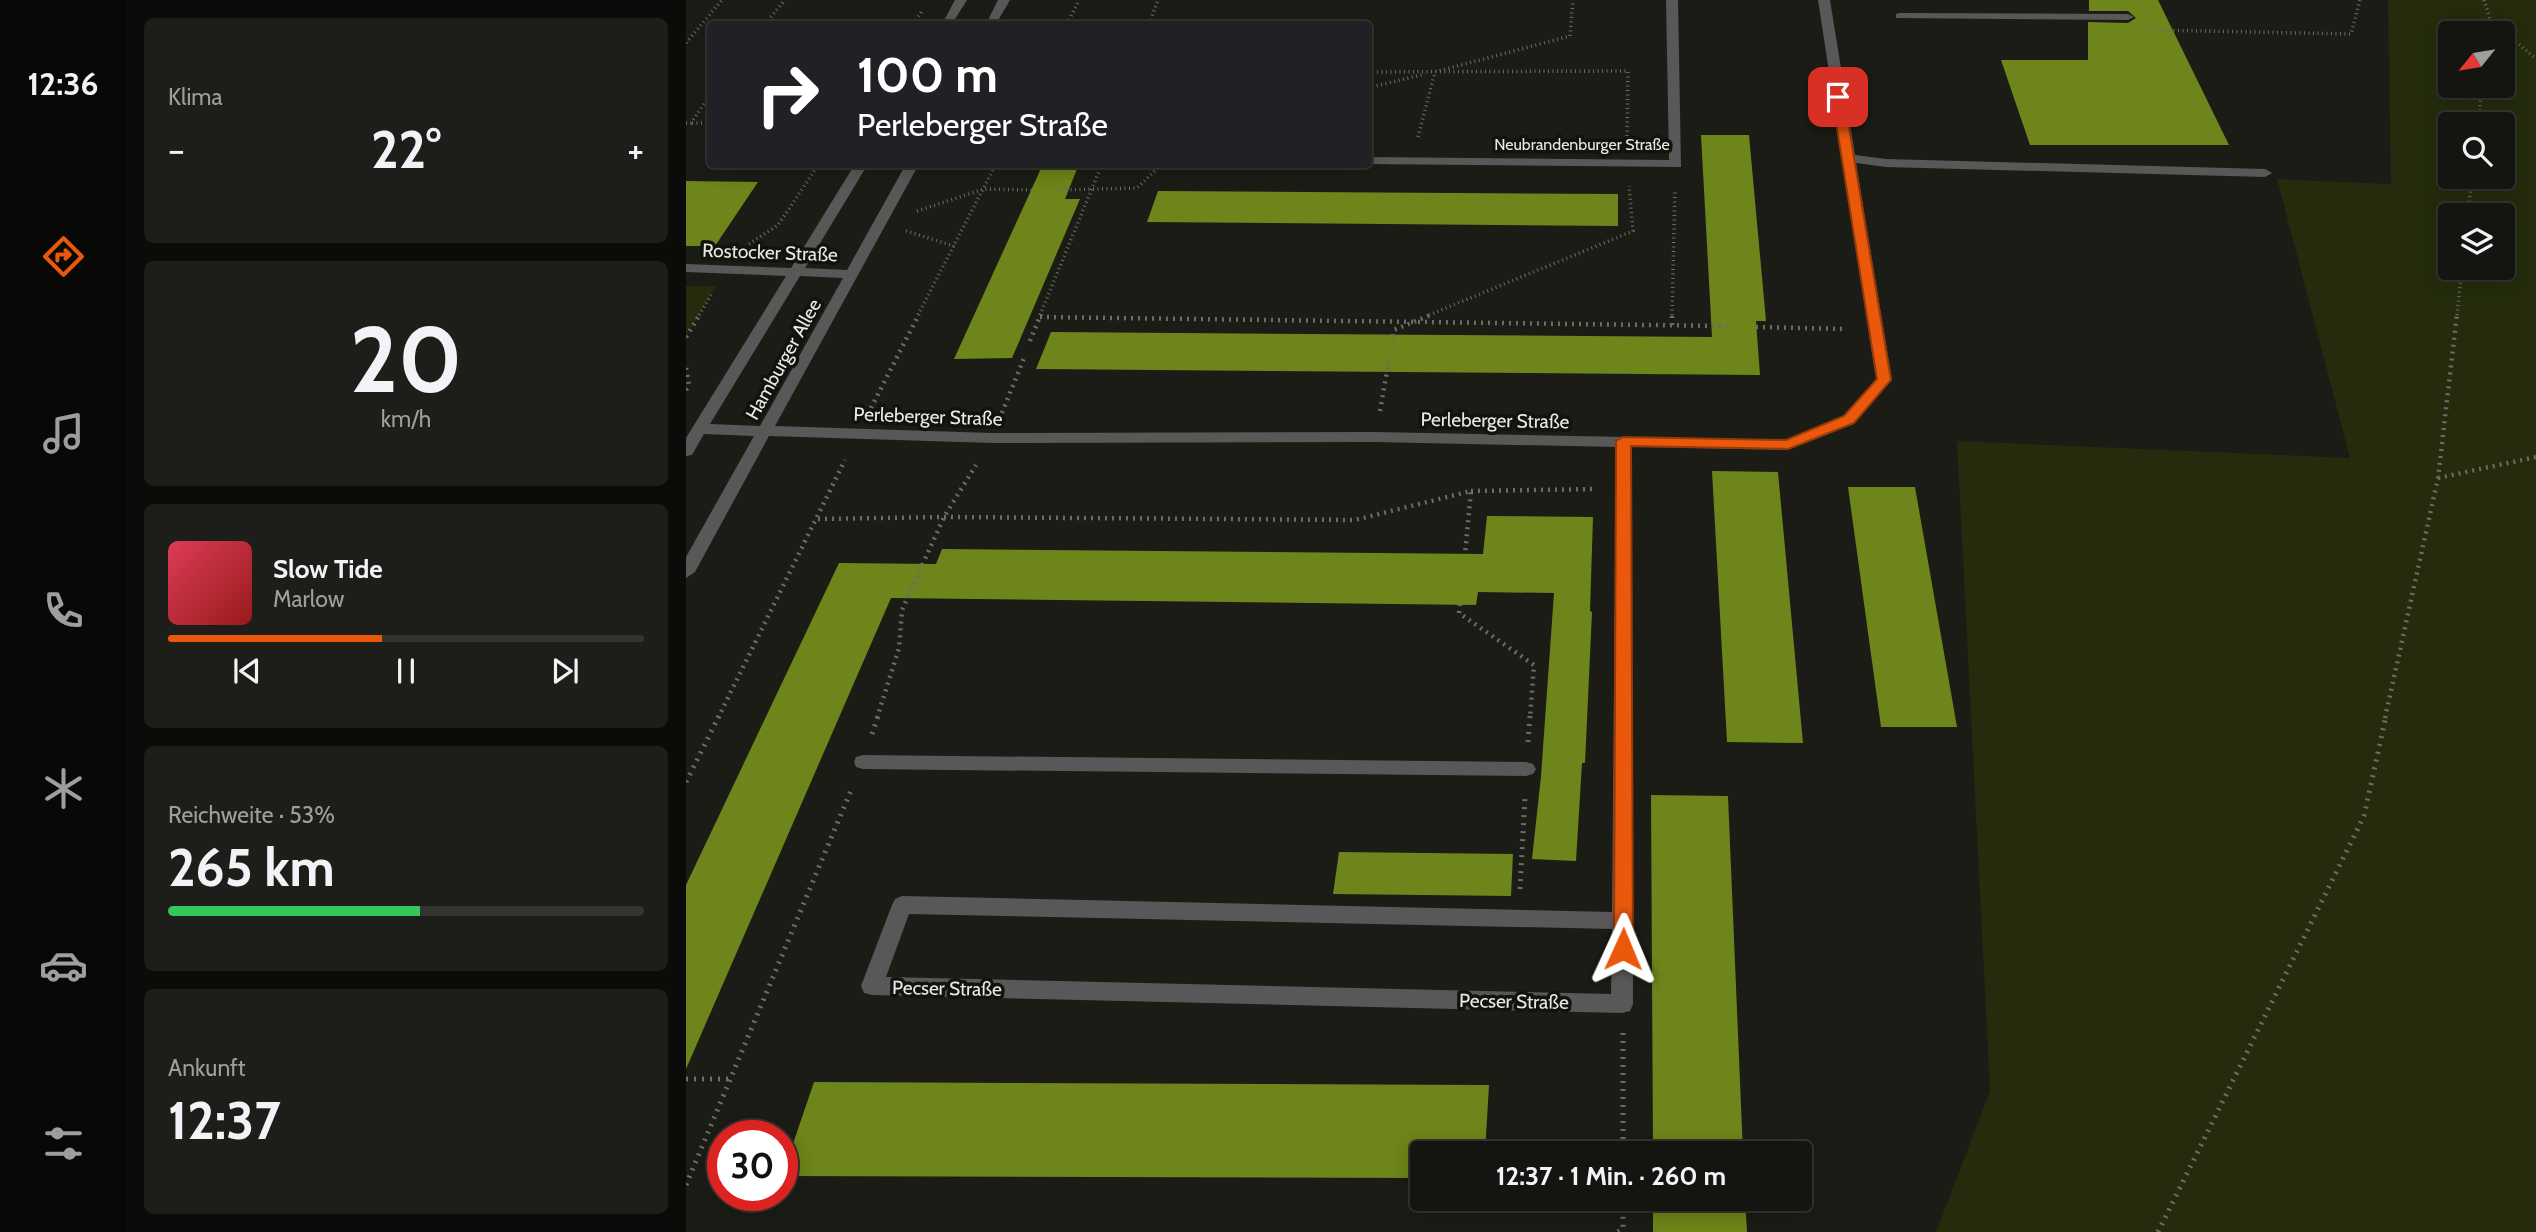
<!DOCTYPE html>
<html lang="de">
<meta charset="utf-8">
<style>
body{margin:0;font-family:Cabin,sans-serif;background:#1d1e19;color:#f1f3f6;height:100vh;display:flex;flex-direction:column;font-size:26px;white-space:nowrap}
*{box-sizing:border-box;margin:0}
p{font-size:23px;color:#9d9f9f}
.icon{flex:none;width:38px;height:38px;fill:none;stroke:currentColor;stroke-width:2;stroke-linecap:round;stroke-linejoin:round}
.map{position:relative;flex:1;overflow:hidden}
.details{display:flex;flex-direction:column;gap:18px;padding:18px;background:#0b0c09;width:560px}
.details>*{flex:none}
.guide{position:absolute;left:21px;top:21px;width:665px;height:147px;border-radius:7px;box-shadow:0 4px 18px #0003,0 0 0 2px #333430;background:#202124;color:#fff;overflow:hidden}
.needle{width:46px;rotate:240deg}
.buttons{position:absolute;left:1752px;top:21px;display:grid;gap:14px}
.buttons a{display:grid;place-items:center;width:77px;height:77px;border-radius:7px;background:#141510;box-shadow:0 4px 18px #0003,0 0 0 2px #333430;font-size:35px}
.speed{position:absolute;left:21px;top:1120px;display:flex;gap:14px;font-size:35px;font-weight:700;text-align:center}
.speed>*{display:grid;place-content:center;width:91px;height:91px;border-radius:50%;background:#141510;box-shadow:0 4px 18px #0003,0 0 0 2px #333430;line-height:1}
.speed .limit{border:10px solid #d22;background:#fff;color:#111}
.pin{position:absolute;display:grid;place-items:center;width:60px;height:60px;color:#fff;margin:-30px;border-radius:14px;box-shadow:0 4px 10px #0006}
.me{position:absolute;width:77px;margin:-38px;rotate:1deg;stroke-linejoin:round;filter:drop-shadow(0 0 5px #0008)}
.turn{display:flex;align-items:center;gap:24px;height:147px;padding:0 35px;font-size:32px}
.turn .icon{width:91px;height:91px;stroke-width:2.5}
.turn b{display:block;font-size:49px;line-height:60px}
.big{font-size:52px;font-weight:700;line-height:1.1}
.details .card{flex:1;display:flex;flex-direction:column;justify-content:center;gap:10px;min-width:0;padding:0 24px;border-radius:10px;background:#1d1e19}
.details .dial{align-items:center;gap:0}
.dial b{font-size:91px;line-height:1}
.song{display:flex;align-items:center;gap:21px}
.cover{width:84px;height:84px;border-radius:10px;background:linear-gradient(135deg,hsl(350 70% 55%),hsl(0 70% 35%))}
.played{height:7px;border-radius:4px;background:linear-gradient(90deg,#ea580c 45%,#333430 45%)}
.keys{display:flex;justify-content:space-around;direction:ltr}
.heat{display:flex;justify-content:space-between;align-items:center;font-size:38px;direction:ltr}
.charge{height:10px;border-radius:5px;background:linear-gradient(90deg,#34c759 53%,#333430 0)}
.trip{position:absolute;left:724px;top:1141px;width:402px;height:70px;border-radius:7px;background:#141510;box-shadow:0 4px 18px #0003,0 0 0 2px #333430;font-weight:700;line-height:70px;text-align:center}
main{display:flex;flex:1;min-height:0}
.tab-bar{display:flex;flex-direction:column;width:126px;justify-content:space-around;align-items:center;background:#080806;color:#9d9f9f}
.tab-bar .icon{width:49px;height:49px}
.tab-bar .current{color:#ea580c}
.tab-bar b{font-size:32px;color:#f1f3f6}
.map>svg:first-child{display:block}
.green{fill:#242c0d;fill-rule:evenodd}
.building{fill:#6d851a}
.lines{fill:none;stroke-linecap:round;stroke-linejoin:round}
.path-far2{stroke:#6b6d67;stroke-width:3.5;stroke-dasharray:1 3.5;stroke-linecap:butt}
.path-far1{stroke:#6b6d67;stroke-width:4.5;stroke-dasharray:2 5;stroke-linecap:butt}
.path{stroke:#6b6d67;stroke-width:5;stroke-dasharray:2 6;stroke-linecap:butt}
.minor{fill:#5a5758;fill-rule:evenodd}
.route{fill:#ea580c;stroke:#983908;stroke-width:2}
.labels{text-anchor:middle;stroke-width:7;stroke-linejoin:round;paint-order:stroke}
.far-street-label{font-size:16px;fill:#e9eae6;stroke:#11130d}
.street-label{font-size:19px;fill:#e9eae6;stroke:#11130d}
</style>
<main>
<nav class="tab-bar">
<b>12:36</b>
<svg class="icon current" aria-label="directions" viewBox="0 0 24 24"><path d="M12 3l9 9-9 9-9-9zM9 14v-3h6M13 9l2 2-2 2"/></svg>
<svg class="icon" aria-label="music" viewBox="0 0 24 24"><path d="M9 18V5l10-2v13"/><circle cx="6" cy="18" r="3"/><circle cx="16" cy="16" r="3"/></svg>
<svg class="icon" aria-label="phone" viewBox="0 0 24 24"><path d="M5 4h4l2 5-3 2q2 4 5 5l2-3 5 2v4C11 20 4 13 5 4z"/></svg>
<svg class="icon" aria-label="climate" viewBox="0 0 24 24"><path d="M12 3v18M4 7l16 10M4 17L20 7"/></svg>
<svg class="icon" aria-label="car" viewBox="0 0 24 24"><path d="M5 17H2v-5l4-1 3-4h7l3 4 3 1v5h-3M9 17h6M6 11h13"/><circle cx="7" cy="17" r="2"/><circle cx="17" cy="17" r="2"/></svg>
<svg class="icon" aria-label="filters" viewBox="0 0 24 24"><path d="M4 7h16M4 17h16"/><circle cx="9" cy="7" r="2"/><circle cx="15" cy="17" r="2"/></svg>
</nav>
<section class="details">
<div class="card"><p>Klima</p>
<div class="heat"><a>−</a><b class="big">22°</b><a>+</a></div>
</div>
<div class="card dial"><b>20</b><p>km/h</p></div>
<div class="card">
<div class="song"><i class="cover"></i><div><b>Slow Tide</b><p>Marlow</p></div></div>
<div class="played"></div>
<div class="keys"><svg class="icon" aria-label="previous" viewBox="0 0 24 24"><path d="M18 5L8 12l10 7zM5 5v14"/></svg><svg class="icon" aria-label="pause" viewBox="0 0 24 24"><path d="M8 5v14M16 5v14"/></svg><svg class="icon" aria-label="next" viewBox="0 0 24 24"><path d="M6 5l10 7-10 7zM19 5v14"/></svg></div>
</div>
<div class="card"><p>Reichweite · 53%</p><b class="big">265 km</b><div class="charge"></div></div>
<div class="card"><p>Ankunft</p><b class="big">12:37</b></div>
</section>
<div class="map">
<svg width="1850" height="1232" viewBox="0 0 1850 1232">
<rect width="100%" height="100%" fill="#1a1c15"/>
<path class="green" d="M1702,0H1850V1232H1250L1304,1091L1271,441L1664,458L1591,179L1705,184ZM1764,33H1816V86H1764ZM1764,124H1816V177H1764ZM1764,215H1816V268H1764Z
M0,286H30L0,337Z"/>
<path class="building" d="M1403,0H1472L1543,145H1344L1315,60H1402V22L1442,23L1450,18L1442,11H1403Z
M1015,135H1063L1080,321H1070L1074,375L350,369L365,332L1026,337Z
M357,164H393L379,199H394L326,358L268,359Z
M0,181L72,182L29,246H0Z
M472,191L932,194V226L461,222Z
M1026,471L1092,472L1117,743L1041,742Z
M1162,487H1229L1271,727H1195Z
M801,516L907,517L904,611L906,612L899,763H896L890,861L846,859L855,776L868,593L792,592L790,605L205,598L0,1069V885L153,563L250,564L256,549L797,554Z
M965,795L1042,796L1057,1153H967Z
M653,852L827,854L825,896L647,894Z
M128,1082L803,1085L799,1153H737V1178L96,1176Z
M967,1199H1059L1061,1232H967Z"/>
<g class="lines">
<path class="path-far2" d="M1798,0L1804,19L1850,59
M79,24L99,0
M227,24L236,11
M381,24L393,0
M463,24L472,0
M1465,30L1665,34L1674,0
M1802,33L1804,20
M0,43L36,0
M682,72L942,71L941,139
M682,88L739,74
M0,123H5L24,95
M6,123H24
M1792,124L1796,86
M732,137L749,72L884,36L887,0
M371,190L451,188L476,164
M231,211L298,189L346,190
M1782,215L1786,177
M220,231L268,246
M63,244L92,225L133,164
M13,315L25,295
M232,315L310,164
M354,315L416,164
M743,315L947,231L943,186
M986,315L989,189
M1771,315L1776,268"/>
<path class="path-far1" d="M354,317L1041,326
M986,325V314
M1070,327L1160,329
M0,337L14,314
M344,341L355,314
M706,343L708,330L747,314
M0,368L3,385L0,390
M185,408L233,314
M694,411L703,360
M316,413L338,358
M1752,478L1850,457
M785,491L910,489
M132,519L258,517L669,520L785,491L779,554
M774,604L773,613L848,665L844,718
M32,718L159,460
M191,718L213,648L216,610L258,517L290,465
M1699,718L1752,478L1771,314"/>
<path class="path" d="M186,734L192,716
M842,742L844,716
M0,782L33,716
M834,889L839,797
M937,1033V1153
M0,1079H44
M0,1185L166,788
M932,1232L937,1229V1199
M1472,1232L1678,816L1700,716"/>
<path class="minor" d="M269,0H281L266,24H256Z
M312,0H324L310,24H300Z
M980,0H992L995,167L680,164L682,157L983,160Z
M1132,0H1144L1169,155L1200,159L1579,169L1586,173L1579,177L1200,167L1170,163L1206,380L1203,383L1168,424L1102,450L946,447L947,1004L944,1011L936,1013L186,995L178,993L175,986L206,905L209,899L216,896L926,912L930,447L689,442L306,443L83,436L9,572L0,578V557L68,436L18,434L6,455L0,456V438L100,276L0,272V264L105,268L169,164H182L119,268L161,270L220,164H233L89,426L306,433L689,432L1100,440L1158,416L1190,379ZM114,276L157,278L74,426L24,424ZM223,914L926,929L925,994L200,977Z
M1214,13L1442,14L1448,17L1442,20L1210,18V14Z
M177,755L840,762L847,764L850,769L847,774L840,776L177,769L170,767L168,762L170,757Z"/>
</g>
<path class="route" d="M1152,93L1158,97L1205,380L1168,423L1102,449L945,446L947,949L944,955L937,957L931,955L928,949L930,441L937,437L1100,440L1158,416L1191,379L1146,97Z"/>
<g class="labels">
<g class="far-street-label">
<text x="896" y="150">Neubrandenburger Straße</text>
</g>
<g class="street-label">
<text transform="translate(84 252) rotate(2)" y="7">Rostocker Straße</text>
<text transform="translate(97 359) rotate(-61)" y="7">Hamburger Allee</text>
<text transform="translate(242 416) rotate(2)" y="7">Perleberger Straße</text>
<text transform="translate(809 420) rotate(1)" y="7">Perleberger Straße</text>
<text transform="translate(261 988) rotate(1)" y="7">Pecser Straße</text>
<text transform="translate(828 1001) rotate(1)" y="7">Pecser Straße</text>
</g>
</g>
</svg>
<div class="buttons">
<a><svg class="needle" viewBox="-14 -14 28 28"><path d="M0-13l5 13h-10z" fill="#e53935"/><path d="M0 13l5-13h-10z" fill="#9d9f9f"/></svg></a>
<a><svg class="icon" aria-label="search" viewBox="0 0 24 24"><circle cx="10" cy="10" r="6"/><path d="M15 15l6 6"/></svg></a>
<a><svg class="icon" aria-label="layers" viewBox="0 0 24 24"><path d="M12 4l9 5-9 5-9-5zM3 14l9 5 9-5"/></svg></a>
</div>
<div class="speed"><div class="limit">30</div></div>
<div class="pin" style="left:1152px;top:97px;background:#d93025"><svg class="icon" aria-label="arrive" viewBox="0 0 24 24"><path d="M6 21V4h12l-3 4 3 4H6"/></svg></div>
<svg class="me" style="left:937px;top:949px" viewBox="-20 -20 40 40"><path d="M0-17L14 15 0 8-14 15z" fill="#ea580c" stroke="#fff" stroke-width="4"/></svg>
<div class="trip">12:37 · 1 Min. · 260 m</div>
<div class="guide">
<div class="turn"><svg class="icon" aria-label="right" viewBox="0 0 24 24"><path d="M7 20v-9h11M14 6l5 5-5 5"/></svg><div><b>100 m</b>Perleberger Straße</div></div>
</div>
</div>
</main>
